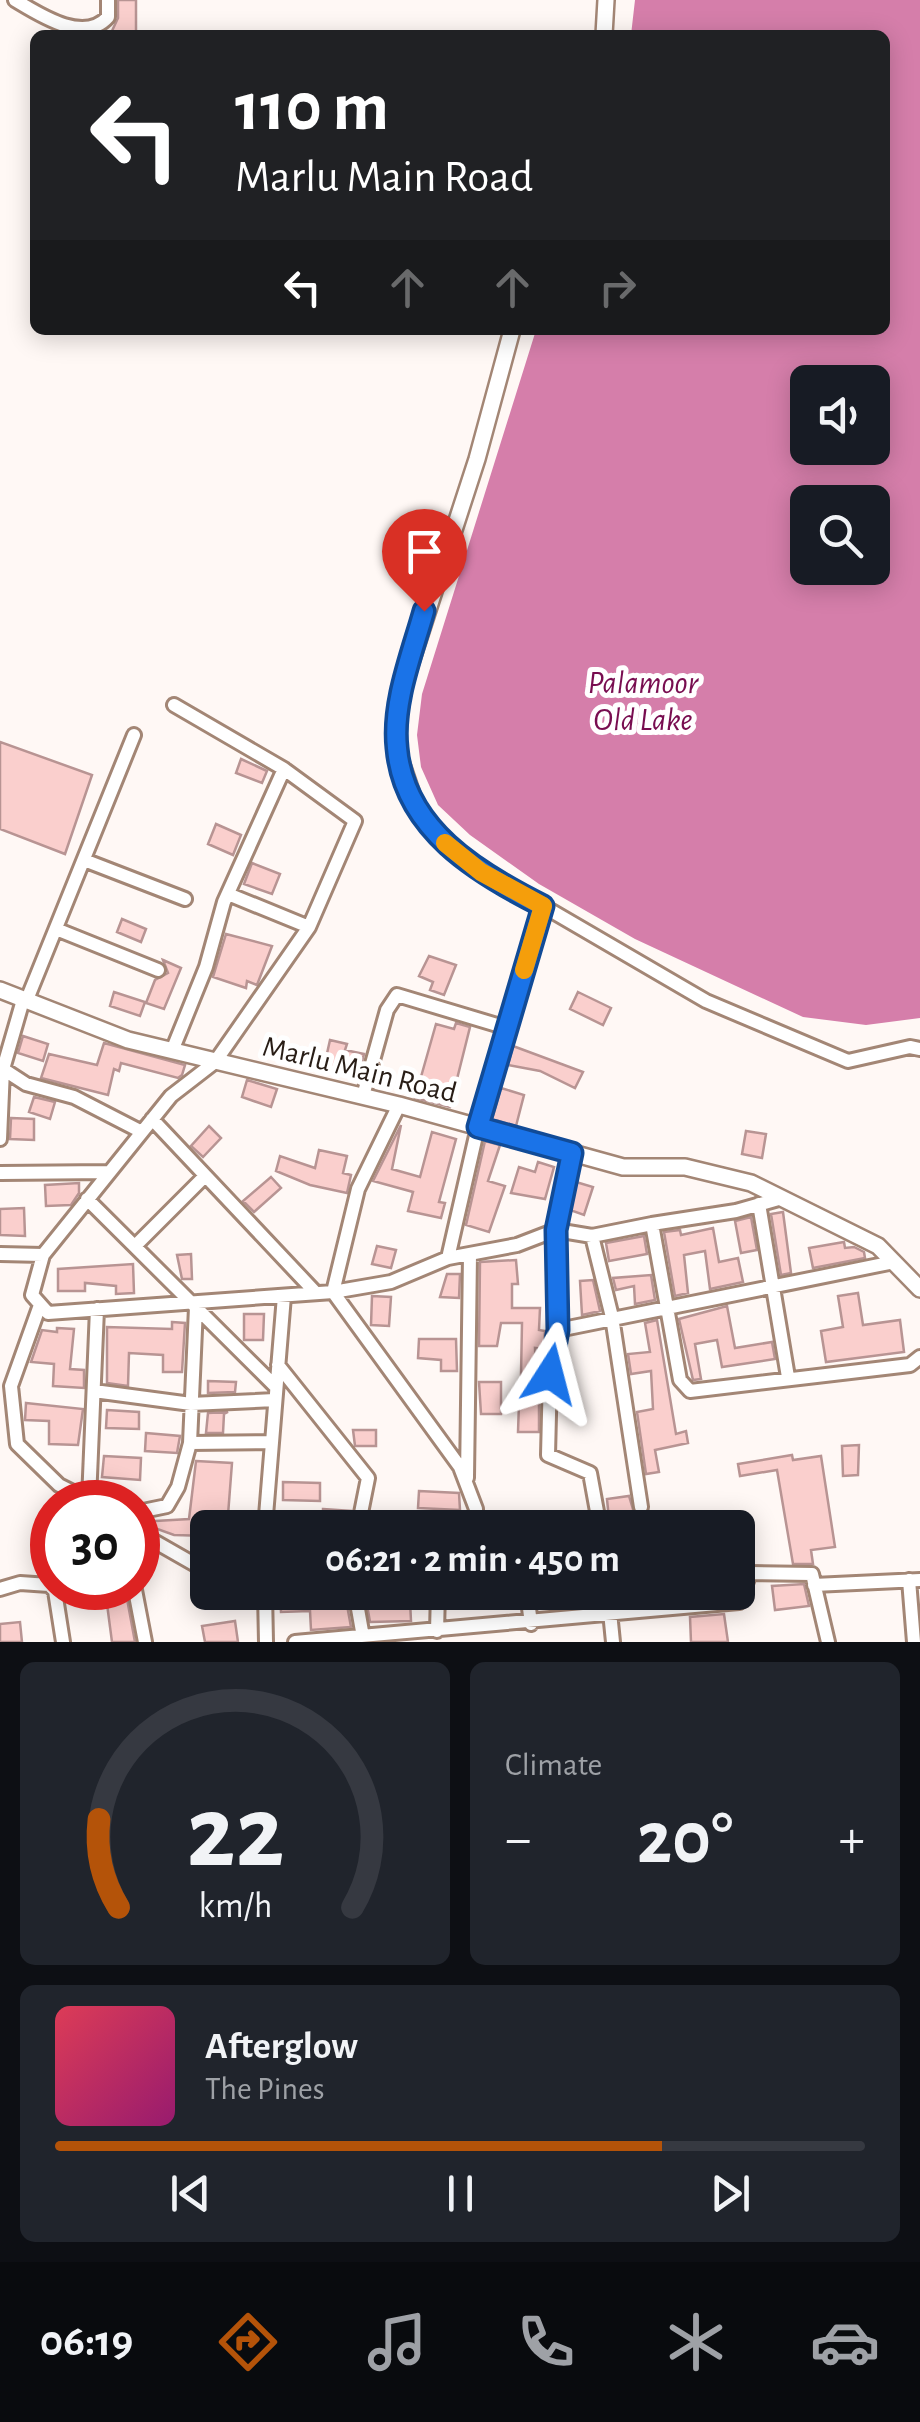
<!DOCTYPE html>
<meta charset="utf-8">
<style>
body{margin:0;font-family:"Alegreya Sans",sans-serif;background:#20242c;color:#f1f3f6;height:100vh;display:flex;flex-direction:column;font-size:38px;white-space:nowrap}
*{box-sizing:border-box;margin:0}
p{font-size:32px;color:#9ea1a6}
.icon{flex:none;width:55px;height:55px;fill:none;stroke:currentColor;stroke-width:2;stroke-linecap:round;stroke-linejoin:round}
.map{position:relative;height:1642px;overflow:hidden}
.sheet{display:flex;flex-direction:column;gap:20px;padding:20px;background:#0d0f14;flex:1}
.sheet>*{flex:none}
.top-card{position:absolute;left:30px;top:30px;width:860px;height:305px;border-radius:15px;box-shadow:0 5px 25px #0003;background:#202124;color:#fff;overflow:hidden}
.buttons{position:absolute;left:790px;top:365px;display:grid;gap:20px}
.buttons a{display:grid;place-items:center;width:100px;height:100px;border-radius:15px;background:#171b24;box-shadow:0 5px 25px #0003;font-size:50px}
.speed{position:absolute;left:30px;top:1480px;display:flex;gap:20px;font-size:50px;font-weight:700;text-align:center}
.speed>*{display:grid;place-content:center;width:130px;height:130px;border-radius:50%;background:#171b24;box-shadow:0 5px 25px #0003;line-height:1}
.speed .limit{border:15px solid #d22;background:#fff;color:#111}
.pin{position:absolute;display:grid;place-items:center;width:85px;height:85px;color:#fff;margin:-102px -42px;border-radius:50% 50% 50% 0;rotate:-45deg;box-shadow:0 0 10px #0007}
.pin .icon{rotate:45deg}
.me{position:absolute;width:110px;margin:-55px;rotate:9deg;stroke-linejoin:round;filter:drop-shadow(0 0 8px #0008)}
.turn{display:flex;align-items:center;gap:35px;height:210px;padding:0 40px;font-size:45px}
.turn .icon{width:130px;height:130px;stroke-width:2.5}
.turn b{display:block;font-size:70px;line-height:85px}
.lanes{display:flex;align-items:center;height:95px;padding:0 40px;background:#0003;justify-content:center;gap:50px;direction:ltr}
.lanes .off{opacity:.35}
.big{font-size:75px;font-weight:600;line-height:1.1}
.sheet .widget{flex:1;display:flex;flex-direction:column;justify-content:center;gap:15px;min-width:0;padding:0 35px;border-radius:15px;background:#20242c}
.sheet .dial{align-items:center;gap:0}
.dial svg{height:260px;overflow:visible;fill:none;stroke:#363941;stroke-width:7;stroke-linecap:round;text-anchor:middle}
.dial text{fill:#f1f3f6;stroke:none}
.song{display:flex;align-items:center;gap:30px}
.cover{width:120px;height:120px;border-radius:15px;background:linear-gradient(135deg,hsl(350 70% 55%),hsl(320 70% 35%))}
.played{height:10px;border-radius:5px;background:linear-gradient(90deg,#b45309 75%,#363941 75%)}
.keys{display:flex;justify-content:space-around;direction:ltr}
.heat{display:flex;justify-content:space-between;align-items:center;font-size:55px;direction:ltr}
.sheet .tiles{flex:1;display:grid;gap:20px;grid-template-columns:1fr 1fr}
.widget:last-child{grid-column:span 2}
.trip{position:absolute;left:190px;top:1510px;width:565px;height:100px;border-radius:15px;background:#171b24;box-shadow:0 5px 25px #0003;font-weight:600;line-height:100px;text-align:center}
.menu{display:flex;height:160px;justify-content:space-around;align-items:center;background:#090b0e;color:#9ea1a6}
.menu .icon{width:70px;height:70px}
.menu .selected{color:#b45309}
.menu b{font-size:45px;color:#f1f3f6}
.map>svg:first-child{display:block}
.water{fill:#d57eaa;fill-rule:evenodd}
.building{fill:#facfcd;stroke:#b89493;stroke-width:2.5}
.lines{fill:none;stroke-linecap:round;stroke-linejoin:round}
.minor-casing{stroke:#a38675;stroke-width:18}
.tertiary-casing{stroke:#a38675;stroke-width:20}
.minor{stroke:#fff;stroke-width:12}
.tertiary{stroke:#fff;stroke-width:15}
.route-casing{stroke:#114b97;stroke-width:25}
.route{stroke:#1a73e8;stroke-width:18}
.slow{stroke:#f59e0b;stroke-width:18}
.labels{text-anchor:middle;stroke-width:10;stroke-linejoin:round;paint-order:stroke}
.street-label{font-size:30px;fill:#281d16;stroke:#fff}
.water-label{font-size:32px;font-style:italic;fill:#780d50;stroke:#fff}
</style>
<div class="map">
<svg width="920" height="1642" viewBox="0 0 920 1642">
<rect width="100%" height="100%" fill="#fff8f5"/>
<path class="water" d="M635,0H920V1018L866,1025L803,1017L635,939L539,884L470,835L438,805L421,767L417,735L422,694L536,330H885V35H631ZM808,382H872V448H808ZM808,502H872V568H808Z"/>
<path class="building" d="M118,0H136V34L111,33L118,18Z
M0,742L92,775L65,854L0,829Z
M241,759L267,771L262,783L236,773Z
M216,824L241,835L233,855L208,844Z
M252,863L280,874L272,894L244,884Z
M122,919L146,929L141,942L117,932Z
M226,934L272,946L257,985L247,981L246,988L213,977Z
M429,956L456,965L444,995L430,990L433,982L419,976Z
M163,960L181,968L164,1009L146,1003L155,980L168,973Z
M114,992L145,1002L140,1016L110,1006Z
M578,992L611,1008L603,1025L570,1009Z
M456,1023L470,1027L450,1107L415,1098L436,1024L454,1029Z
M23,1036L48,1044L43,1061L18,1053Z
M330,1040L347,1044L345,1050L364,1054L358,1077L324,1067Z
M104,1043L185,1065L182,1075L178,1078L121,1063L119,1071L114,1069L108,1095L41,1078L49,1054L97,1065Z
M513,1046L583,1072L575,1088L540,1071L508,1065Z
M247,1080L277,1089L271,1107L242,1097Z
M501,1088L524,1095L516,1126L492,1119Z
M34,1097L55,1102L50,1119L29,1112Z
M11,1118L34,1119V1140L10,1139Z
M401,1125L392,1169L420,1177L432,1132L456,1139L439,1202L445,1203L441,1218L408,1211L413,1192L373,1181Z
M209,1126L221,1138L203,1157L191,1146Z
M746,1131L766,1134L762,1158L742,1154Z
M485,1141L500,1145L488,1181L505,1186L489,1232L466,1225Z
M319,1150L347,1156L343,1173L351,1175L347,1193L310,1185L276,1171L280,1156L315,1168Z
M538,1162L554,1167L545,1199L511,1193L519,1167L535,1172Z
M271,1177L281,1188L254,1212L243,1201Z
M576,1182L593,1187L584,1215L570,1210Z
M79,1183V1193L71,1205L46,1206L45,1185Z
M24,1208L25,1236L0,1235V1209Z
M783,1212L791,1273L781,1275L771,1214Z
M751,1217L757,1250L741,1253L735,1221Z
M713,1228L719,1262L738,1258L743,1282L710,1289L705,1251L684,1255L688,1293L675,1296L664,1232L680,1230L681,1235Z
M644,1236L647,1254L609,1261L606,1243Z
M844,1242L845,1248L854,1247L864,1252L865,1258L813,1268L809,1248Z
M377,1246L396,1250L391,1268L372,1264Z
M191,1254L192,1279H182L177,1255Z
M516,1260L518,1284H512V1308H540L539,1330L545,1331L544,1349L535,1348L536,1375H521L522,1323H501L497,1346H479L480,1262Z
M133,1264L134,1293L116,1294V1286L85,1283V1291H58V1269Z
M447,1274H460L459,1298L440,1297Z
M651,1275L655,1300L635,1304L634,1286L616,1290L613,1278Z
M593,1280L600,1311L582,1315L580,1281Z
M858,1293L863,1325L900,1320L904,1352L826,1362L821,1331L843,1327L838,1296Z
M372,1296L391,1297L389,1326L371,1325Z
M727,1306L735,1348L772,1342L775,1359L722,1367L717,1340L695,1344L701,1379L693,1380L679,1319Z
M244,1314H264L263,1340H244Z
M657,1320L676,1434L686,1431L688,1443L655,1450L659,1472L646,1474L637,1412L653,1409L651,1371L631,1374L628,1354L650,1352L645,1323Z
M172,1322L185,1323L182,1372H163V1355L129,1353L128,1386L107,1383V1327L172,1329Z
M57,1328L74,1329L70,1369L84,1370V1388L53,1386L54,1364L31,1362L42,1330L57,1332Z
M419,1339H456L457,1371H441V1360L418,1358Z
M208,1381L236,1382L235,1392L208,1393Z
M479,1382H501V1414H481Z
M26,1403L83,1409L78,1445L49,1444V1421L25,1420Z
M519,1403H539V1432H518Z
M107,1410L139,1412V1429L106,1428Z
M228,1412L224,1414L223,1433H206L208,1413Z
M353,1430H376V1446H355Z
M146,1433L180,1436L177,1453L145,1451Z
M859,1445L858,1475L843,1476L842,1446Z
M792,1455L793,1460L821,1456L835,1547L811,1550L813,1564H793L777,1470L740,1476L738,1464Z
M104,1456L141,1458L140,1480L102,1477Z
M196,1461L232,1463L227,1528H208V1536L174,1535L138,1522L189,1519Z
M283,1482L320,1483V1501L283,1500Z
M419,1491L459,1493L460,1510L418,1508Z
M629,1496L635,1516L609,1519L607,1499Z
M323,1509L351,1511L348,1528H322Z
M587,1512L588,1528H560L559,1515Z
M804,1584L809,1606L775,1610L772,1586Z
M98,1588H125L135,1642H112L107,1604L101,1606Z
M280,1592L345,1594L351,1627L311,1630L310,1611L281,1612Z
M410,1601L411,1621L370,1622L367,1605Z
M724,1614L728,1642H691L690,1617Z
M235,1621L238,1642H205L202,1626Z
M20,1622L22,1642H0V1624Z"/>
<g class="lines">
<g class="minor-casing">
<path id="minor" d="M15,0C40,15 84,44 108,17V0
M84,860L185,899
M228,894L309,927
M543,906L706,1001L848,1061L910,1047L920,1049
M56,929L158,970
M23,1000L3,1069L26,1084L74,1097L142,1132
M26,1002L134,735
M172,1051L206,967L224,902L284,769
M363,1096L387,1010L397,995L507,1028
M152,1119L316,1293
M0,1139L3,1069
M0,1173L109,1172
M87,1199L276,1387
M759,1204L788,1377
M652,1224L736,1211L782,1198
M592,1236L612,1317L641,1507
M135,1246L205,1176
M0,1254L43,1255L171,1096L215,1062L309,927L355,821L284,769L174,705
M43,1255L32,1295L48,1313L333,1292L358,1189L399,1105
M448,1258L517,1245L556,1230L572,1153
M40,1305L11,1386L17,1444L59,1485L89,1500
M558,1330L556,1230L592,1236L652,1224L680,1380L690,1391L910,1365L920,1357
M278,1365L368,1478L358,1528
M94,1391L191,1404L275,1400
M190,1443L196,1307
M467,1478L470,1255
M93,1502L89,1500L97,1309
M138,1512L167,1506L178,1487L190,1443L272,1442
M265,1528L284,1296
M475,1528L476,1509L460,1467L333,1292L391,1282L448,1258L478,1127
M600,1528L590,1473L548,1455L550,1374L558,1330L894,1262
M138,1532L208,1572
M909,1580L914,1642
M814,1585L920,1580
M0,1589L20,1583L49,1585L55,1591L63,1642
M135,1590L145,1642
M265,1592L266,1642
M355,1592L363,1637
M527,1592L531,1624
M608,1592L613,1642
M437,1631L438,1592
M295,1642L739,1602L750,1573L812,1574L828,1642"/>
</g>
<g class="tertiary-casing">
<path id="tertiary" d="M604,35L606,0
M0,990L128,1040L399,1105L623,1167H685L751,1183L878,1246L920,1289
M478,1127L543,906L481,872L443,841L418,812L396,747L402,690L477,459L512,330"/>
</g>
<use href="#minor" class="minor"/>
<use href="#tertiary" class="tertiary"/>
</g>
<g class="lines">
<g class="route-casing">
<path id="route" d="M424,611C412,654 392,703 397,748C404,829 477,873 543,906L478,1127L572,1153L556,1230L558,1330L550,1374"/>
</g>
<use href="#route" class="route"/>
<path class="slow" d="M445,843L481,872L543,906L524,970"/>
</g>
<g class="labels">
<g class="street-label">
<text transform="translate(360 1069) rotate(14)" y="10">Marlu Main Road</text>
</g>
<g class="water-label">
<text x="643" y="693">Palamoor<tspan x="643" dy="37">Old Lake</tspan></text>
</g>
</g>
</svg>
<div class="buttons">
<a><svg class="icon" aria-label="sound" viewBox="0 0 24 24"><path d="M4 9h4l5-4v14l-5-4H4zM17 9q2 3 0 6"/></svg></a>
<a><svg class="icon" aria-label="search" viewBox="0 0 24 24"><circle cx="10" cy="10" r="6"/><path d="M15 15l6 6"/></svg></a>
</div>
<div class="speed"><div class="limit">30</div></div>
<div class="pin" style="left:424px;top:611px;background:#d93025"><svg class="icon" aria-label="arrive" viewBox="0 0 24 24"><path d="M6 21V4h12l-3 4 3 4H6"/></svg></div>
<svg class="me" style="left:550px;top:1374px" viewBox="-20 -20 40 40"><path d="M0-17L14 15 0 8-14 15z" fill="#1a73e8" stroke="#fff" stroke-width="4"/></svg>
<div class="trip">06:21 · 2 min · 450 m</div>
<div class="top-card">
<div class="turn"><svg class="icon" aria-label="left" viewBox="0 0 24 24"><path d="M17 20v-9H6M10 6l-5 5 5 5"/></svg><div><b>110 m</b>Marlu Main Road</div></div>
<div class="lanes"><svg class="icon" aria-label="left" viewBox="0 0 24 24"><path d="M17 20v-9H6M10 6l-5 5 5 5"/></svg><svg class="icon off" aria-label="ahead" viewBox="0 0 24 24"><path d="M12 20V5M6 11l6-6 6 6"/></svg><svg class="icon off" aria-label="ahead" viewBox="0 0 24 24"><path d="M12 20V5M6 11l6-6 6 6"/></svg><svg class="icon off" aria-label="right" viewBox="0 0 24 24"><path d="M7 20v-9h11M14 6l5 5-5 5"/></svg></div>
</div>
</div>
<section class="sheet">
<div class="tiles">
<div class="widget dial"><svg viewBox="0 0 100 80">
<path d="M14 69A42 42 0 1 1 86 69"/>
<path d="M14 69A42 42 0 0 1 8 42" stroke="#b45309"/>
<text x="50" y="56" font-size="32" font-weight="700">22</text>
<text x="50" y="72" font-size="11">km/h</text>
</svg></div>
<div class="widget"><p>Climate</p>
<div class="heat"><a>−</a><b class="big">20°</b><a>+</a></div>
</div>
<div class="widget">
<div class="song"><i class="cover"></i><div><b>Afterglow</b><p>The Pines</p></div></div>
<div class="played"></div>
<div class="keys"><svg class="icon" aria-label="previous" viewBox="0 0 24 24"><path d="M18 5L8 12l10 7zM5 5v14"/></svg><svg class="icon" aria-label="pause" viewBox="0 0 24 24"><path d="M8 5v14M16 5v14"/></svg><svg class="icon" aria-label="next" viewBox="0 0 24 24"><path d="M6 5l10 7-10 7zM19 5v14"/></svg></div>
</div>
</div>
</section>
<nav class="menu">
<b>06:19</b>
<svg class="icon selected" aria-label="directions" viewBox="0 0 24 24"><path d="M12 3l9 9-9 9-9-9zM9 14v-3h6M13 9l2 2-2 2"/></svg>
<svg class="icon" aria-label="music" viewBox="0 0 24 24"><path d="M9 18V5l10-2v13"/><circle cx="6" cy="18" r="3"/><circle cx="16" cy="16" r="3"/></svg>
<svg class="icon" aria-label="phone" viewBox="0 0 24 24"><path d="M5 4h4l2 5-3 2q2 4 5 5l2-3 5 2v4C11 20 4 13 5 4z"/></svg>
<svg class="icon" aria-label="climate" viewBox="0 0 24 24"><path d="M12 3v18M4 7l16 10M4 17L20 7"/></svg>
<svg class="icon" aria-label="car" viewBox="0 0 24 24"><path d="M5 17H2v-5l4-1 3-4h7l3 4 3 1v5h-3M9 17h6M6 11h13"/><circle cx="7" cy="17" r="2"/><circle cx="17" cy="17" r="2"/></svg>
</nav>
